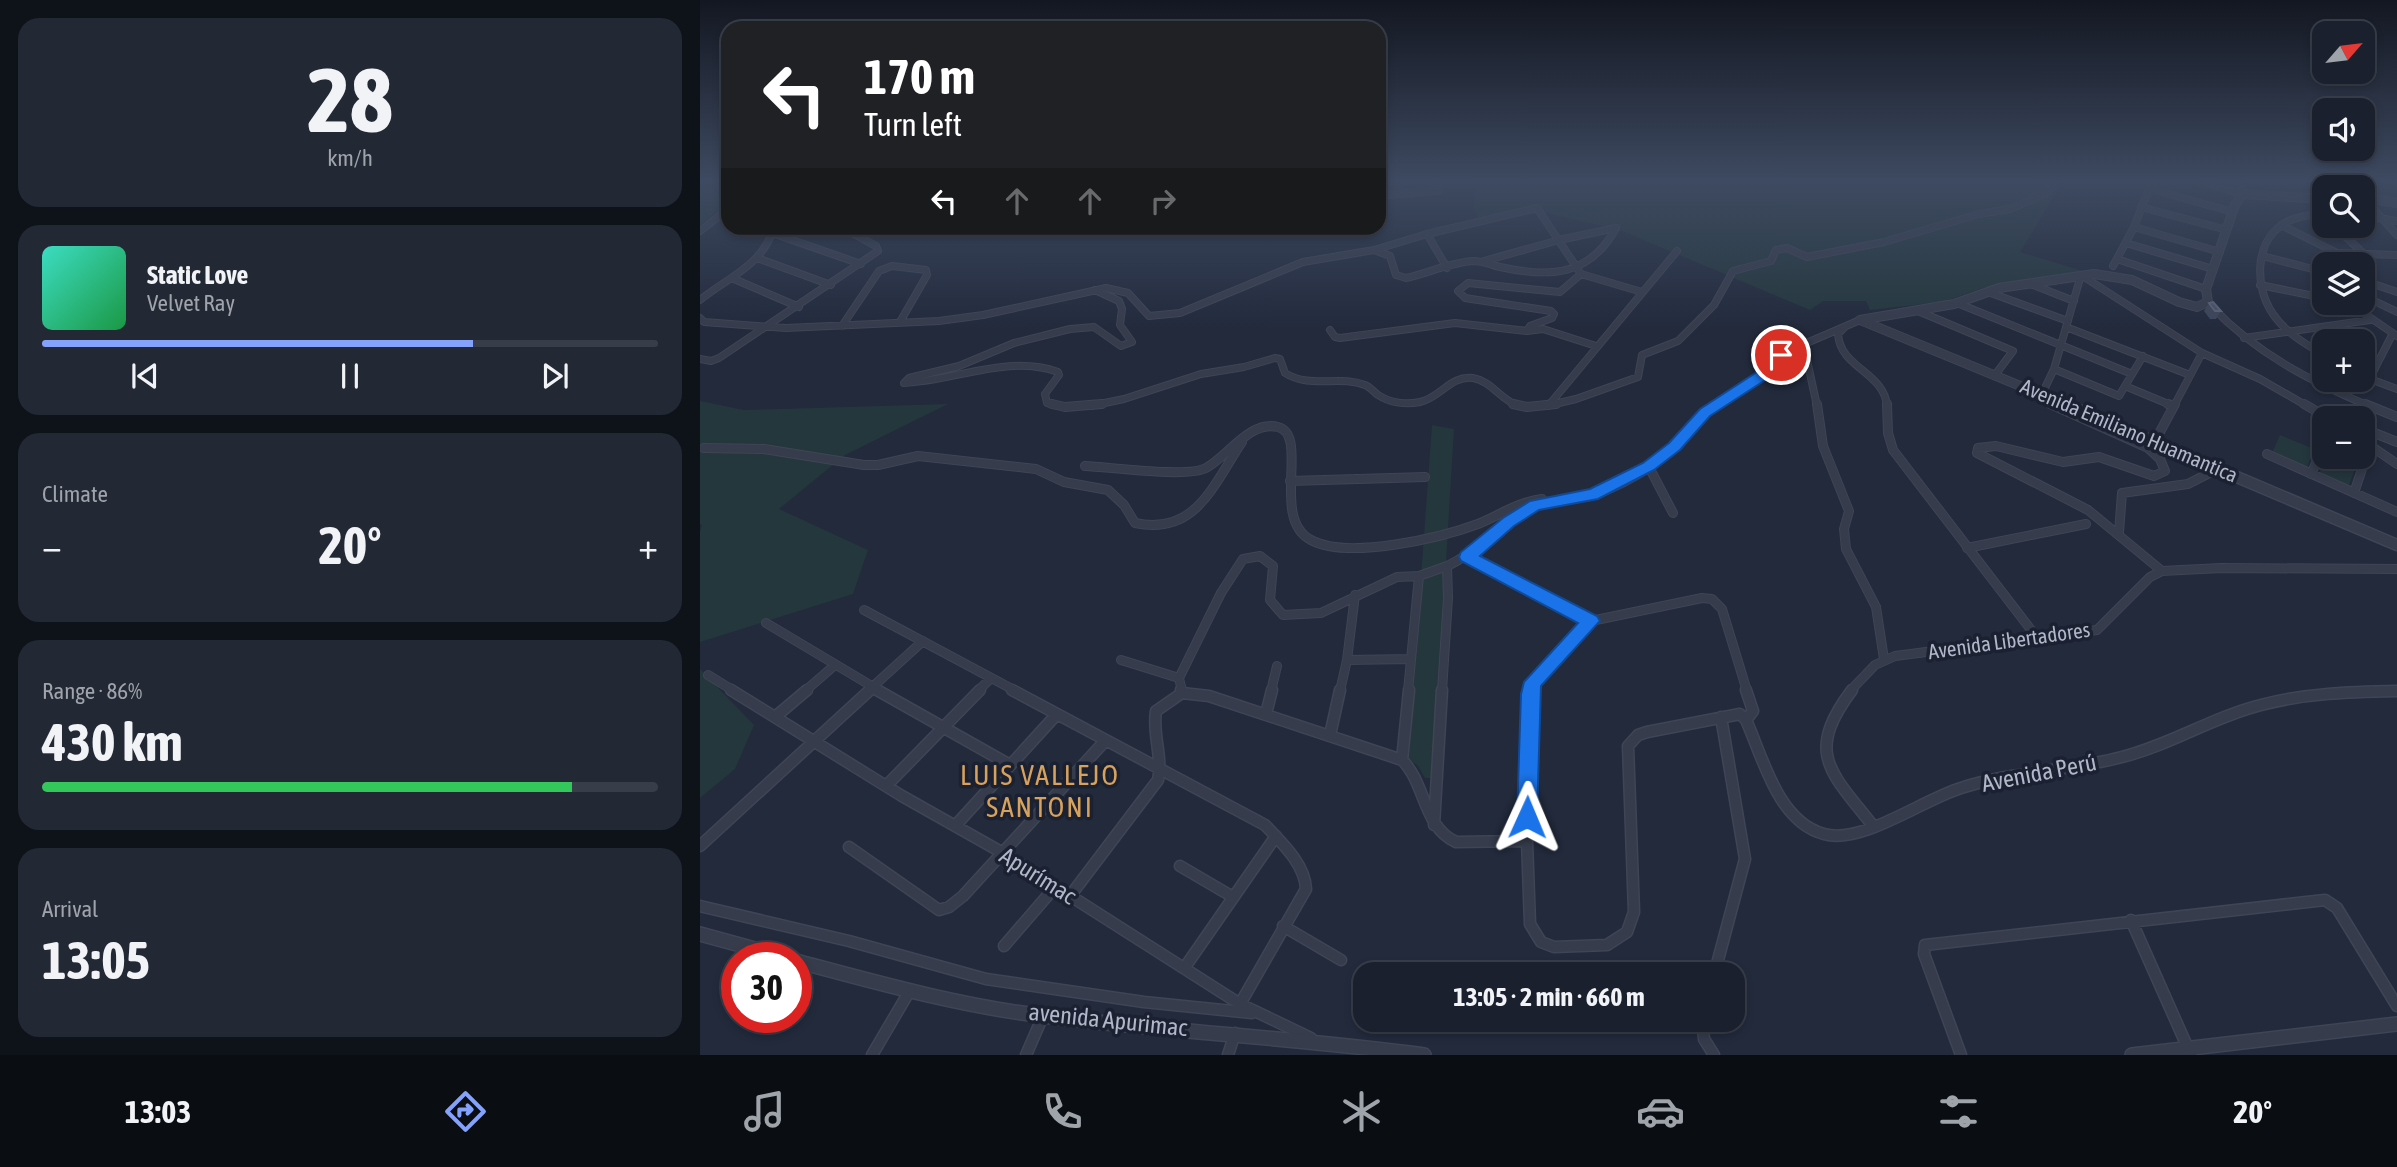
<!DOCTYPE html>
<meta charset="utf-8">
<style>
body{margin:0;font-family:"Asap Condensed",sans-serif;background:#232835;color:#f1f3f6;height:100vh;display:flex;flex-direction:column;font-size:26px;white-space:nowrap}
*{box-sizing:border-box;margin:0}
p{font-size:23px;color:#9fa3aa}
.icon{flex:none;width:38px;height:38px;fill:none;stroke:currentColor;stroke-width:2;stroke-linecap:round;stroke-linejoin:round}
.map{position:relative;flex:1;overflow:hidden}
.panel{display:flex;flex-direction:column;gap:18px;padding:18px;background:#0e1219;width:700px}
.panel>*{flex:none}
.top-card{position:absolute;left:21px;top:21px;width:665px;height:214px;border-radius:21px;box-shadow:0 4px 10px #0003,0 0 0 2px #383e49;background:#202124;color:#fff;overflow:hidden}
.needle{width:46px;rotate:62deg}
.controls{position:absolute;left:1612px;top:21px;display:grid;gap:14px}
.controls a{display:grid;place-items:center;width:63px;height:63px;border-radius:14px;background:#1a202d;box-shadow:0 4px 10px #0003,0 0 0 2px #383e49;font-size:35px}
.speed{position:absolute;left:21px;top:942px;display:flex;gap:14px;font-size:35px;font-weight:700;text-align:center}
.speed>*{display:grid;place-content:center;width:91px;height:91px;border-radius:50%;background:#1a202d;box-shadow:0 4px 10px #0003,0 0 0 2px #383e49;line-height:1}
.speed .limit{border:10px solid #d22;background:#fff;color:#111}
.pin{position:absolute;display:grid;place-items:center;width:60px;height:60px;color:#fff;margin:-30px;border:4px solid #fff;border-radius:50%;box-shadow:0 2px 7px #0007}
.me{position:absolute;width:77px;margin:-38px;rotate:1deg;stroke-linejoin:round;filter:drop-shadow(0 0 5px #0008)}
.turn{display:flex;align-items:center;gap:24px;height:147px;padding:0 28px;font-size:32px}
.turn .icon{width:91px;height:91px;stroke-width:2.5}
.turn b{display:block;font-size:49px;line-height:60px}
.lanes{display:flex;align-items:center;height:66px;padding:0 28px;background:#0003;justify-content:center;gap:35px;direction:ltr}
.lanes .off{opacity:.35}
.big{font-size:52px;font-weight:700;line-height:1.1}
.panel .card{flex:1;display:flex;flex-direction:column;justify-content:center;gap:10px;min-width:0;padding:0 24px;border-radius:21px;background:#232835}
.panel .dial{align-items:center;gap:0}
.dial b{font-size:91px;line-height:1}
.song{display:flex;align-items:center;gap:21px}
.cover{width:84px;height:84px;border-radius:10px;background:linear-gradient(135deg,hsl(170 70% 55%),hsl(140 70% 35%))}
.played{height:7px;border-radius:4px;background:linear-gradient(90deg,#84a2fb 70%,#383e49 70%)}
.keys{display:flex;justify-content:space-around;direction:ltr}
.heat{display:flex;justify-content:space-between;align-items:center;font-size:38px;direction:ltr}
.charge{height:10px;border-radius:5px;background:linear-gradient(90deg,#34c759 86%,#383e49 0)}
.trip{position:absolute;left:653px;top:962px;width:392px;height:70px;border-radius:21px;background:#1a202d;box-shadow:0 4px 10px #0003,0 0 0 2px #383e49;font-weight:700;line-height:70px;text-align:center}
.tabs{display:flex;height:112px;justify-content:space-around;align-items:center;background:#0a0d12;color:#9fa3aa}
.tabs .icon{width:49px;height:49px}
.tabs .on{color:#84a2fb}
.tabs b{font-size:32px;color:#f1f3f6}
main{display:flex;flex:1;min-height:0}
.map>svg:first-child{display:block}
.green{fill:#24373d}
.lines{fill:none;stroke-linecap:round;stroke-linejoin:round}
.minor-far2-casing{stroke:#3f4555;stroke-width:8}
.minor-far1-casing{stroke:#3f4555;stroke-width:10}
.minor-casing{stroke:#3f4555;stroke-width:13}
.tertiary-far2-casing{stroke:#3f4555;stroke-width:10}
.tertiary-far1-casing{stroke:#3f4555;stroke-width:13}
.tertiary-casing{stroke:#3f4555;stroke-width:16}
.minor-far2{stroke:#363c4c;stroke-width:6}
.minor-far1{stroke:#363c4c;stroke-width:8}
.minor{stroke:#363c4c;stroke-width:10}
.tertiary-far2{stroke:#363c4c;stroke-width:8}
.tertiary-far1{stroke:#363c4c;stroke-width:10}
.tertiary{stroke:#363c4c;stroke-width:13}
.wall{fill:#3d465b}
.building{fill:#495267;stroke:#5a6276;stroke-width:2}
.route{fill:#1a73e8;stroke:#114b97;stroke-width:2}
.labels{text-anchor:middle;stroke-width:7;stroke-linejoin:round;paint-order:stroke}
.street-label{font-size:21px;fill:#b1b7c8;stroke:#1b2131}
.near-street-label{font-size:24px;fill:#b1b7c8;stroke:#1b2131}
.near-neighbourhood-label{font-size:28px;letter-spacing:2px;fill:#d7a25d;stroke:#1b2131}
</style>
<main>
<section class="panel">
<div class="card dial"><b>28</b><p>km/h</p></div>
<div class="card">
<div class="song"><i class="cover"></i><div><b>Static Love</b><p>Velvet Ray</p></div></div>
<div class="played"></div>
<div class="keys"><svg class="icon" aria-label="previous" viewBox="0 0 24 24"><path d="M18 5L8 12l10 7zM5 5v14"/></svg><svg class="icon" aria-label="pause" viewBox="0 0 24 24"><path d="M8 5v14M16 5v14"/></svg><svg class="icon" aria-label="next" viewBox="0 0 24 24"><path d="M6 5l10 7-10 7zM19 5v14"/></svg></div>
</div>
<div class="card"><p>Climate</p>
<div class="heat"><a>−</a><b class="big">20°</b><a>+</a></div>
</div>
<div class="card"><p>Range · 86%</p><b class="big">430 km</b><div class="charge"></div></div>
<div class="card"><p>Arrival</p><b class="big">13:05</b></div>
</section>
<div class="map">
<svg width="1697" height="1055" viewBox="0 0 1697 1055">
<rect width="100%" height="100%" fill="#222a3c"/>
<path class="green" d="M0,181H28V201L0,225Z
M776,181H1363L1320,252L1383,271L1283,288L1242,302L1170,310L1166,301H1123L1110,310L920,230L838,211L780,220L774,208Z
M0,401L44,410L248,404L145,455L79,509L168,550L153,594L0,642V532L2,525L0,524Z
M732,425L754,429L733,778H725L718,766L708,758Z
M1580,435L1614,449L1606,470L1571,455Z
M1625,457H1659L1648,488L1619,475Z
M0,669L54,725L35,769L0,798Z"/>
<g class="lines">
<g class="minor-far2-casing">
<path id="minor-far2" d="M1497,181L1542,194L1541,182
M1648,181L1654,187
M1694,181L1697,183
M1448,188L1533,212
M679,196L738,191L736,181
M1662,196L1697,235
M1441,207L1527,230
M1624,214C1610,215 1594,216 1582,225C1554,243 1555,289 1573,314C1585,332 1605,344 1624,355
M1662,215L1697,221
M1581,225L1637,253L1697,255
M1634,226L1663,253
M1434,227L1520,252
M333,228H387
M430,228L515,231L529,228
M0,231L28,209
M727,234L747,268
M1426,243L1513,269
M674,250L690,256L696,275L706,278C729,273 751,262 774,261C783,261 791,265 800,267C850,278 890,276 916,228
M1562,256L1624,272
M57,258L131,285
M1417,259L1506,289
M784,261L859,240L916,228
M1632,264L1637,253
M1413,266L1434,227L1452,181
M881,274L860,292L768,283L758,291L765,298L851,311L854,314L852,318L830,326L827,331L843,329L896,346
M34,279L99,307
M1662,280L1697,292
M1328,283L1374,301
M1560,285L1624,298
M1288,292L1368,321
M1662,295L1697,312
M0,300C27,278 59,267 72,233L161,264
M1257,303L1432,374
M1649,303L1697,336
M1512,307C1556,353 1610,381 1669,406
M1218,311L1313,351L1295,375
M0,318L4,322L86,328L239,321L283,315L406,288L428,293L449,316L480,313L603,262L674,250L727,234L837,208L881,274L942,292
M142,326L179,271L192,266L226,270L227,275L200,322
M1366,327L1490,375
M1144,328L1138,334C1140,368 1184,372 1187,406
M630,330L635,337L640,338L755,323L827,331
M1544,338L1670,320
M1100,348L1107,360L1117,406
M0,359L11,361L19,358L178,251L176,246L143,228
M1354,369L1419,396L1443,356
M1662,376L1697,389
M1669,380L1693,333
M1425,386L1473,406
M849,405L977,251
M360,406L347,403L345,394L359,375L358,372C307,354 256,381 204,383L209,378L259,366L314,343L370,329L394,327L421,346L432,342L420,325L422,309L419,301L395,290
M390,406L424,399L501,374L544,367L575,358L580,359L585,373C610,389 639,375 665,385C670,387 674,392 678,395C690,403 706,405 720,402C740,398 751,375 773,378C792,381 801,401 819,406
M846,406L876,399L938,377L942,355L978,341L1014,305L1033,271L1071,261L1076,250L1087,248L1107,257L1184,242L1279,214L1310,209L1346,193L1358,181
M1015,406L1065,373L1081,354L1160,320
M1353,406L1342,394L1354,369L1381,275L1502,353L1560,379L1607,406
M1474,406L1502,353"/>
</g>
<g class="minor-far1-casing">
<path id="minor-far1" d="M352,404L365,407L402,404
M813,404L827,407L856,404
M1117,404L1123,446L1149,511L1144,529L1146,549L1176,607L1184,659
M1187,404L1188,433L1193,450L1335,635
M1350,404L1448,448L1460,459L1465,471L1454,476L1399,457L1363,462L1296,446L1278,448L1277,453L1388,510L1462,571
M1468,404L1473,406
M1604,404L1628,418
M1665,404L1697,417
M1662,428L1697,442
M1662,440L1697,464
M1455,441L1475,404
M4,448L64,449L164,465H178L218,456L336,469L364,482L408,490L424,505L435,523C496,536 513,485 542,442
M1567,454L1697,512
M385,466C410,467 488,478 506,468C528,456 550,420 578,427C610,435 570,519 611,540C648,560 740,538 778,524C800,515 818,502 842,499
M949,467L973,513
M1611,474L1624,446
M590,481L725,477
M1654,493L1670,445
M1419,533L1422,493L1488,484L1519,468
M1267,548L1386,524
M767,557L891,621
M164,610L316,691
M66,623L180,691
M421,660L479,678
M647,660L711,659
M8,675L34,691
M105,691L135,665
M168,691L223,641
M278,691L290,679
M482,691L479,678L521,593L543,559L560,556L573,566L570,600L583,615L621,613L697,577L719,576L747,566
M571,691L577,666
M640,691L647,660L655,595
M708,691L719,576
M742,691L748,598L747,566C780,551 802,520 835,506C853,498 875,501 893,495C912,489 935,477 951,466C976,448 992,421 1017,404
M831,691L839,673L891,621L1002,598L1012,599L1022,609L1047,691
M1150,691L1175,665L1195,656L1397,630L1450,577L1462,571L1521,568L1697,569
M1677,691H1697"/>
</g>
<g class="minor-casing">
<path id="minor" d="M31,690L202,796L303,853L540,1004L611,1038
M177,690L310,765
M312,690L565,825C581,842 605,864 606,889L540,1004
M481,690L482,693
M832,690L827,841L830,924L841,942L854,947L907,945L927,932L934,912L928,746L938,735L947,732L1040,714L1046,720
M1152,690C1104,754 1131,772 1173,826
M566,714L572,690
M75,717L107,690
M1046,720C1063,758 1078,822 1124,834C1161,845 1222,800 1261,788C1313,771 1370,771 1422,757C1470,745 1513,717 1561,705C1606,693 1650,692 1697,691
M1046,720L1053,711L1046,690
M630,735L640,690
M702,760L709,690
M187,785L280,690
M734,825L742,690
M255,826L357,714
M0,846L170,690
M149,847L239,910L249,907L263,896L405,741
M480,866L533,897
M370,896L458,780C463,756 452,734 456,711L482,693L509,696L702,760C726,784 723,827 756,842L827,841
M0,906L149,941L286,979L444,1002L552,1013
M1431,920L1491,1055
M583,926L641,960
M304,946L355,887
M485,967L576,836
M1014,975L1045,859L1021,717
M1002,1020L1004,1039L1014,1055
M172,1055L209,992
M326,1055L343,1016
M528,1055L535,1033
M1261,1055L1224,954L1225,945L1625,900L1637,908L1697,1006"/>
</g>
<g class="tertiary-far2-casing">
<path id="tertiary-far2" d="M1662,197L1697,203
M1160,320L1369,406
M1160,320L1254,304L1299,288L1394,274L1432,280L1479,302L1497,307L1508,302L1506,289L1535,205L1542,194L1624,199"/>
</g>
<g class="tertiary-far1-casing">
<path id="tertiary-far1" d="M1365,404L1697,545"/>
</g>
<g class="tertiary-casing">
<path id="tertiary" d="M0,934L84,957
M96,961C178,983 260,1006 344,1016C471,1032 598,1038 724,1055
M1432,1055L1697,1024"/>
</g>
<use href="#minor-far2" class="minor-far2"/>
<use href="#minor-far1" class="minor-far1"/>
<use href="#minor" class="minor"/>
<use href="#tertiary-far2" class="tertiary-far2"/>
<use href="#tertiary-far1" class="tertiary-far1"/>
<use href="#tertiary" class="tertiary"/>
</g>
<path class="wall" d="M1509,303L1521,311L1516,319H1510L1504,311Z"/>
<path class="building" d="M1513,302L1521,311H1515L1509,303Z"/>
<linearGradient id="sky" x2="0" y2="1"><stop stop-color="#131721"/><stop offset="0.55" stop-color="#3e4a61"/><stop offset="1" stop-color="#3e4a61" stop-opacity="0"/></linearGradient>
<rect width="1697" height="329" fill="url(#sky)"/>
<path class="route" d="M1081,350L1087,355L1070,377L1010,416L980,450L954,470L898,499L839,510L814,526L780,556L897,616L900,621L841,686L837,817L834,823L827,826L820,823L817,817L821,694L824,682L878,623L761,561L759,557L761,552L803,518L830,501L890,489L943,463L969,443L1000,409L1060,370L1076,351Z"/>
<g class="labels">
<g class="street-label">
<text transform="translate(1429 431) rotate(23)" y="7">Avenida Emiliano Huamantica</text>
<text transform="translate(1309 641) rotate(-8)" y="7">Avenida Libertadores</text>
</g>
<g class="near-street-label">
<text transform="translate(1339 773) rotate(-11)" y="8">Avenida Perú</text>
<text transform="translate(338 876) rotate(32)" y="8">Apurímac</text>
<text transform="translate(408 1020) rotate(6)" y="8">avenida Apurimac</text>
</g>
<g class="near-neighbourhood-label">
<text x="340" y="785">LUIS VALLEJO<tspan x="340" dy="32">SANTONI</tspan></text>
</g>
</g>
</svg>
<div class="controls">
<a><svg class="needle" viewBox="-14 -14 28 28"><path d="M0-13l5 13h-10z" fill="#e53935"/><path d="M0 13l5-13h-10z" fill="#9fa3aa"/></svg></a>
<a><svg class="icon" aria-label="sound" viewBox="0 0 24 24"><path d="M4 9h4l5-4v14l-5-4H4zM17 9q2 3 0 6"/></svg></a>
<a><svg class="icon" aria-label="search" viewBox="0 0 24 24"><circle cx="10" cy="10" r="6"/><path d="M15 15l6 6"/></svg></a>
<a><svg class="icon" aria-label="layers" viewBox="0 0 24 24"><path d="M12 4l9 5-9 5-9-5zM3 14l9 5 9-5"/></svg></a>
<a>+</a>
<a>−</a>
</div>
<div class="speed"><div class="limit">30</div></div>
<div class="pin" style="left:1081px;top:355px;background:#d93025"><svg class="icon" aria-label="arrive" viewBox="0 0 24 24"><path d="M6 21V4h12l-3 4 3 4H6"/></svg></div>
<svg class="me" style="left:827px;top:817px" viewBox="-20 -20 40 40"><path d="M0-17L14 15 0 8-14 15z" fill="#1a73e8" stroke="#fff" stroke-width="4"/></svg>
<div class="trip">13:05 · 2 min · 660 m</div>
<div class="top-card">
<div class="turn"><svg class="icon" aria-label="left" viewBox="0 0 24 24"><path d="M17 20v-9H6M10 6l-5 5 5 5"/></svg><div><b>170 m</b>Turn left</div></div>
<div class="lanes"><svg class="icon" aria-label="left" viewBox="0 0 24 24"><path d="M17 20v-9H6M10 6l-5 5 5 5"/></svg><svg class="icon off" aria-label="ahead" viewBox="0 0 24 24"><path d="M12 20V5M6 11l6-6 6 6"/></svg><svg class="icon off" aria-label="ahead" viewBox="0 0 24 24"><path d="M12 20V5M6 11l6-6 6 6"/></svg><svg class="icon off" aria-label="right" viewBox="0 0 24 24"><path d="M7 20v-9h11M14 6l5 5-5 5"/></svg></div>
</div>
</div>
</main>
<nav class="tabs">
<b>13:03</b>
<svg class="icon on" aria-label="directions" viewBox="0 0 24 24"><path d="M12 3l9 9-9 9-9-9zM9 14v-3h6M13 9l2 2-2 2"/></svg>
<svg class="icon" aria-label="music" viewBox="0 0 24 24"><path d="M9 18V5l10-2v13"/><circle cx="6" cy="18" r="3"/><circle cx="16" cy="16" r="3"/></svg>
<svg class="icon" aria-label="phone" viewBox="0 0 24 24"><path d="M5 4h4l2 5-3 2q2 4 5 5l2-3 5 2v4C11 20 4 13 5 4z"/></svg>
<svg class="icon" aria-label="climate" viewBox="0 0 24 24"><path d="M12 3v18M4 7l16 10M4 17L20 7"/></svg>
<svg class="icon" aria-label="car" viewBox="0 0 24 24"><path d="M5 17H2v-5l4-1 3-4h7l3 4 3 1v5h-3M9 17h6M6 11h13"/><circle cx="7" cy="17" r="2"/><circle cx="17" cy="17" r="2"/></svg>
<svg class="icon" aria-label="filters" viewBox="0 0 24 24"><path d="M4 7h16M4 17h16"/><circle cx="9" cy="7" r="2"/><circle cx="15" cy="17" r="2"/></svg>
<b>20°</b>
</nav>
